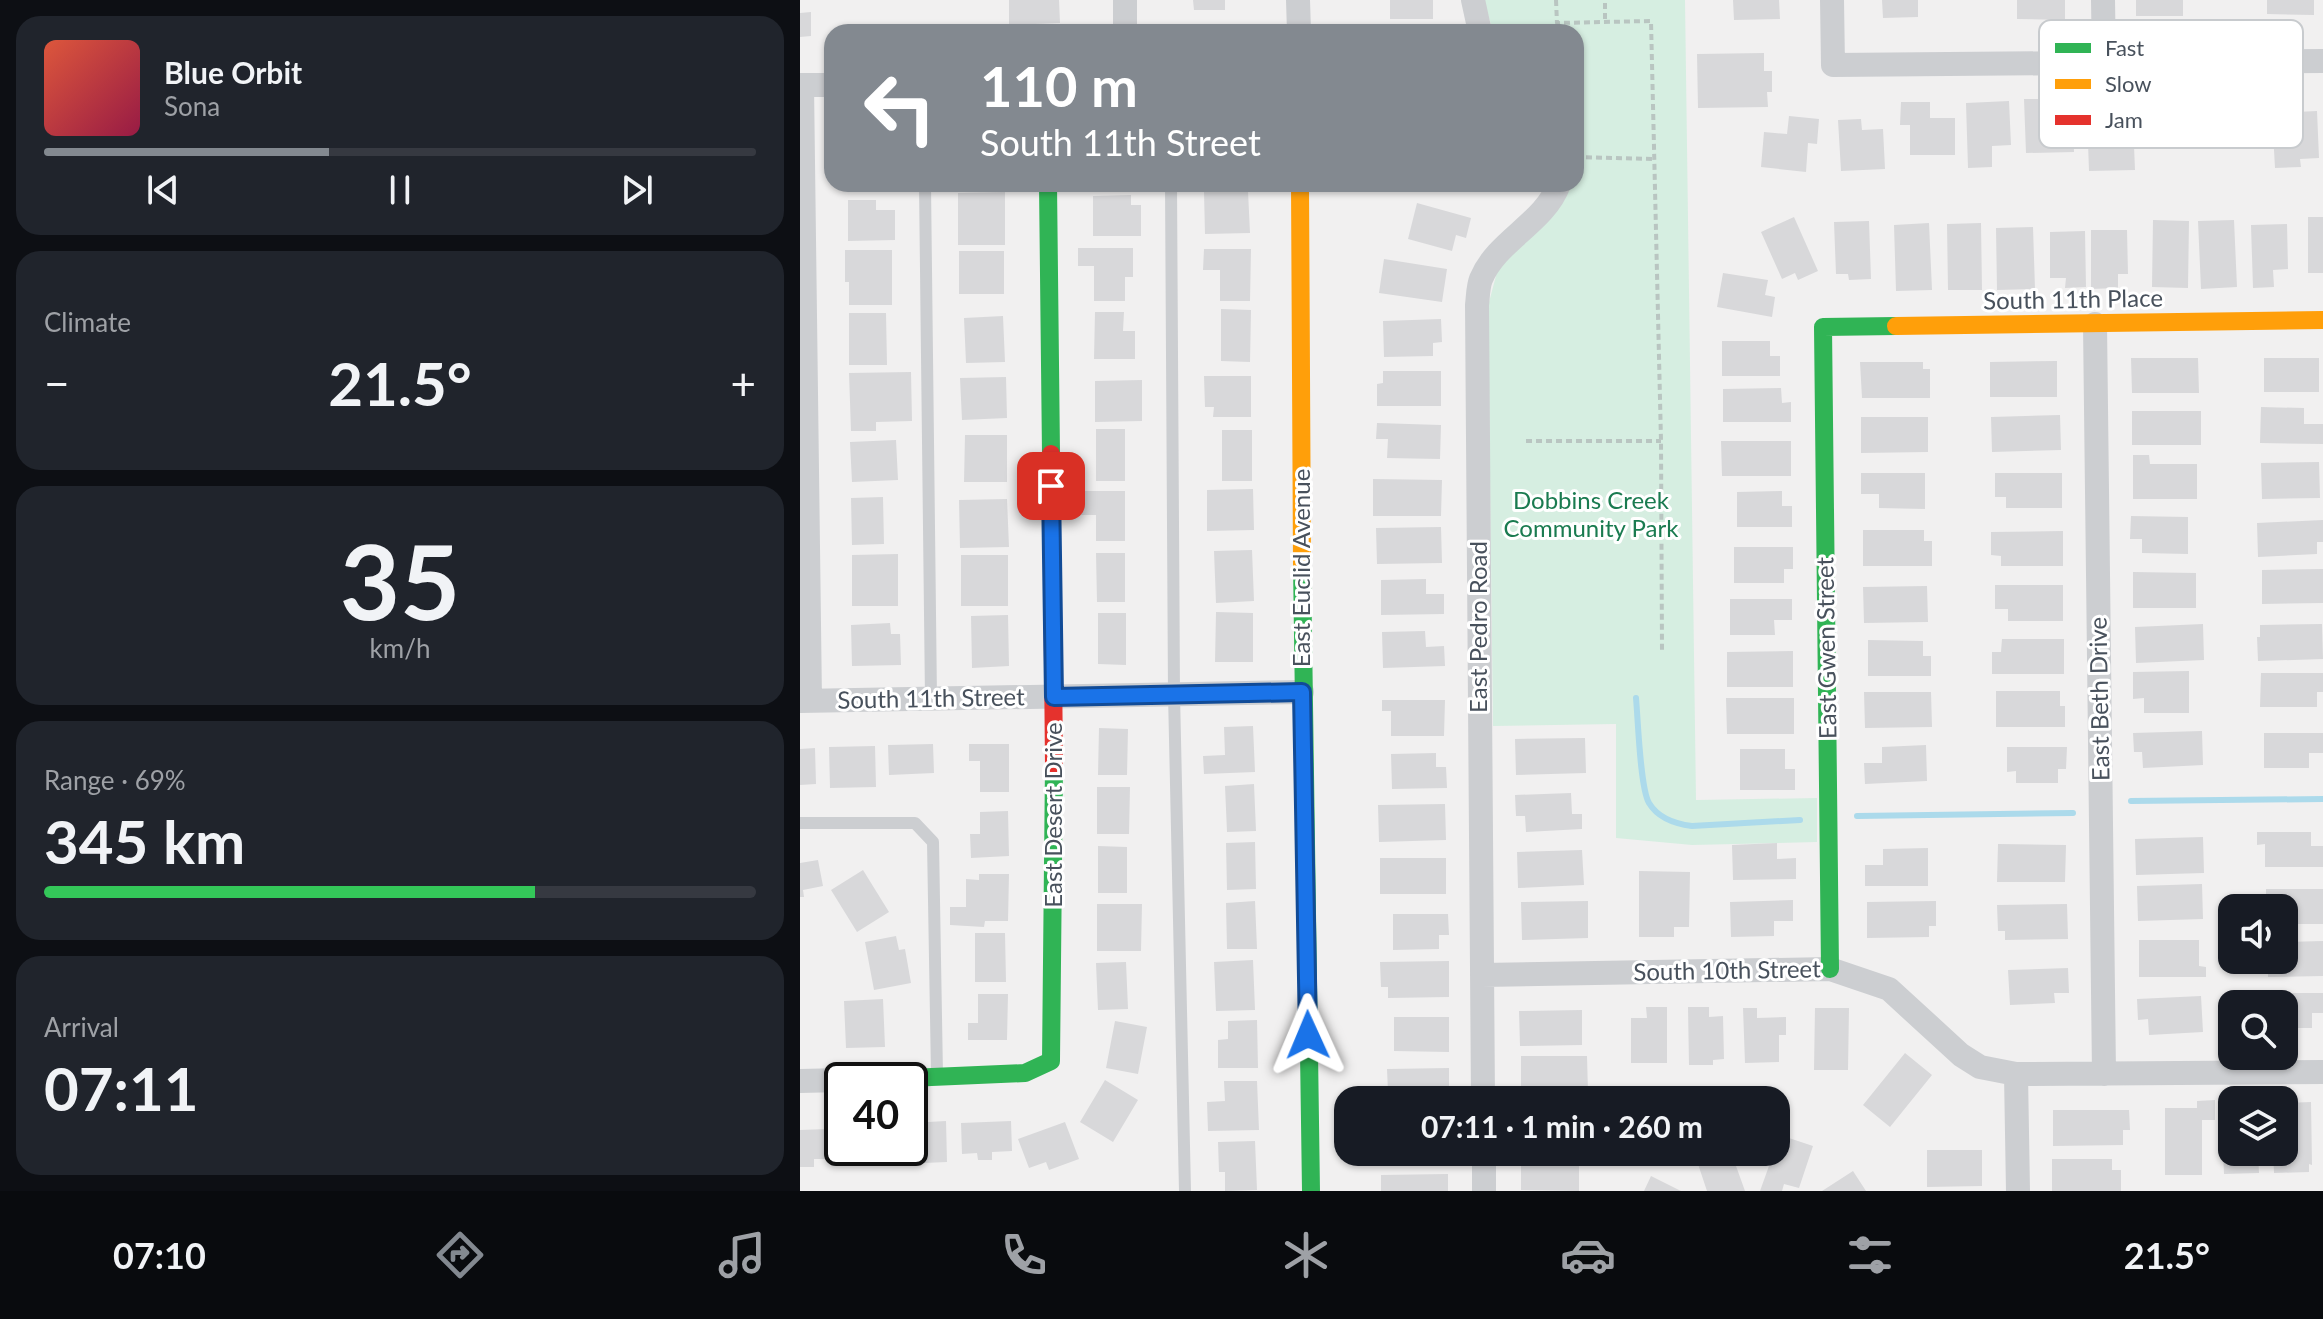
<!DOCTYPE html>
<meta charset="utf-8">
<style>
body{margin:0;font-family:Lato,sans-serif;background:#20242c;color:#f1f3f6;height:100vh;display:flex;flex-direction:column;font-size:30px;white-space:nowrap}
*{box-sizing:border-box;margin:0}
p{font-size:26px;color:#9ea1a6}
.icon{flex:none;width:44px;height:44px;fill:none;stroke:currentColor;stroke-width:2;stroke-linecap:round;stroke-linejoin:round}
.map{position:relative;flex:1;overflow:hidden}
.details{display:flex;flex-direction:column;gap:16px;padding:16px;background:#0d0f14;width:800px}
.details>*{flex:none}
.top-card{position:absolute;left:24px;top:24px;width:760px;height:168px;border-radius:24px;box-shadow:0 2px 6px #0004;background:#838990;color:#fff;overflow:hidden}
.controls{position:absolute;left:1418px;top:894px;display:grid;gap:16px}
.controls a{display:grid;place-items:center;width:80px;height:80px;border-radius:16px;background:#171b24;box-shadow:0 2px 6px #0004;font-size:40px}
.speed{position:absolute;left:24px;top:1062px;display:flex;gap:16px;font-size:40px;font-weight:700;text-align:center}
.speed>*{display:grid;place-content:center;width:104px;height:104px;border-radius:50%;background:#171b24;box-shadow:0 2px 6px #0004;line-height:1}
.speed .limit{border:4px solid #111;border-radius:12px;background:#fff;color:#111}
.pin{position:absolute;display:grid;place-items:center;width:68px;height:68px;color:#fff;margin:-34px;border-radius:16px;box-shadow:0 4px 12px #0006}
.me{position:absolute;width:88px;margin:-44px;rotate:359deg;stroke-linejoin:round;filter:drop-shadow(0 0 6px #0008)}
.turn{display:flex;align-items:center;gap:28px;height:168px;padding:0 24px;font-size:36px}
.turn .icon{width:104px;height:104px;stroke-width:2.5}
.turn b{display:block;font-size:56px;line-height:68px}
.big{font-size:60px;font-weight:700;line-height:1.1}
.details .widget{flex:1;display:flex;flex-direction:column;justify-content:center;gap:12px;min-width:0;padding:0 28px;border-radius:24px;background:#20242c}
.details .dial{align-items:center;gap:0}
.dial b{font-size:104px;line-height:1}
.song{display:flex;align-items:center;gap:24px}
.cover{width:96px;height:96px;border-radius:12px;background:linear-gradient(135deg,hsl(10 70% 55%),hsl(340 70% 35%))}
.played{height:8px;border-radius:4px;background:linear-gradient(90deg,#838990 40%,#363941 40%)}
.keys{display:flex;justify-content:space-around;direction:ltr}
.heat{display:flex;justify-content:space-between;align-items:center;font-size:44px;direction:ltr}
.charge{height:12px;border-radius:6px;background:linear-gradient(90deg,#34c759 69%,#363941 0)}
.trip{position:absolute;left:534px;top:1086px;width:456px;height:80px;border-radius:24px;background:#171b24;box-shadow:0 2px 6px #0004;font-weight:700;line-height:80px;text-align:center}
.menu{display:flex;height:128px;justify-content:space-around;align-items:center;background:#090b0e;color:#9ea1a6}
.menu .icon{width:56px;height:56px}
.menu .active{color:#838990}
.menu b{font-size:36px;color:#f1f3f6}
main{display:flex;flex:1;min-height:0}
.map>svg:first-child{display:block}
.green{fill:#d6eee1}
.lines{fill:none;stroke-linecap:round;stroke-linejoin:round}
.stream{stroke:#acdaeb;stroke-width:6}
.building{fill:#d8d8da}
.path{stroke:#b9c5c1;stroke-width:4;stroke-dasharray:6 4;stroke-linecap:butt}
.lane{stroke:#ccced1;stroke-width:12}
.street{stroke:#ccced1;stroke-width:24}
.fast{stroke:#30b455;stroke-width:18}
.slow{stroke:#ff9f0a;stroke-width:18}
.jam{stroke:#e5322d;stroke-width:18}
.route-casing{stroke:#114b97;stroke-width:20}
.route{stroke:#1a73e8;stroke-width:14}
.labels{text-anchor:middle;stroke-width:6;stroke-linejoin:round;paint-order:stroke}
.street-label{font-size:24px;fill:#48515c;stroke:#fff}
.park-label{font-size:24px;fill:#1a7b50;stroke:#fff}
.key{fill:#fff;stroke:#c8cbce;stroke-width:2}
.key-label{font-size:22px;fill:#48515c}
</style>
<main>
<section class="details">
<div class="widget">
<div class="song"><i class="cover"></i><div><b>Blue Orbit</b><p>Sona</p></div></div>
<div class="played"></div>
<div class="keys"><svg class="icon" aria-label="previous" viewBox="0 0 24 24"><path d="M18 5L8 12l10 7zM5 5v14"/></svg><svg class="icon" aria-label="pause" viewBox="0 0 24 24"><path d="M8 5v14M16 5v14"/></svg><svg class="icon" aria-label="next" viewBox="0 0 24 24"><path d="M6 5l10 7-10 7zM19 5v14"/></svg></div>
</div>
<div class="widget"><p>Climate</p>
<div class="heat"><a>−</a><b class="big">21.5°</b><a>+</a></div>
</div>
<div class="widget dial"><b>35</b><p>km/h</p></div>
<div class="widget"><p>Range · 69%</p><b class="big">345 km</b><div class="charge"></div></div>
<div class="widget"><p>Arrival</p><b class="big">07:11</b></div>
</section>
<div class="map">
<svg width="1523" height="1191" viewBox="0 0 1523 1191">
<rect width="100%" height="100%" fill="#f1f0f0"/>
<path class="green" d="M684,0H885L896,800L1017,798V842L892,845L816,838V724L693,726L688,306L697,272L767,184H776V32H693Z"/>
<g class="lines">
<path class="stream" d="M836,698C838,719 840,788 849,803C858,818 876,824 892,826L1000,820
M1331,801L1523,799
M1057,816L1273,813"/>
</g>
<path class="building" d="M209,0H259L260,23L209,25Z
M393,0H425V10H394Z
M590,0H633V19H590Z
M933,0H979L980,19L934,20Z
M1082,0H1118V17L1083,18Z
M1217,0H1265V20L1217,19Z
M1336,0H1383V16H1336Z
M1467,0H1514V15L1467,14Z
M11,12V36L0,37V13Z
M964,53V71H972V92H967L968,107L898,108L897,54Z
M1495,95L1496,112L1517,111L1519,158L1500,159L1501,167L1475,168L1471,96Z
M1332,97L1335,170L1289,171L1287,115L1310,114L1309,98Z
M1224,99H1250V116L1273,115L1274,152L1226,153Z
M1209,101L1211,145L1192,146V167L1168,168L1166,103Z
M1101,102H1130V118H1155V155H1110V125H1100Z
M989,116L1019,119L1017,144L1008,143L1006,172L961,167L964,132L987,134Z
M1061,119L1062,130L1083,129L1085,169L1041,171L1038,120Z
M448,191L450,233L405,234L404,192Z
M205,192V245H158V193Z
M331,195V205H341V236H293V196Z
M48,200H76V210H95V240L48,241Z
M617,203L671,218L666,238L656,235L652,251L608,239Z
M994,217L1018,271L998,280L995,273L982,279L961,232Z
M1508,217H1523V273H1508Z
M1353,220L1389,221L1388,288L1352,287Z
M1434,220L1437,287L1401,289L1398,221Z
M1069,221L1071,279L1049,280L1048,274H1036L1034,222Z
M1129,223L1132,290L1096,291L1094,225Z
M1181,223L1182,290H1148L1147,224Z
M1487,224L1488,269L1473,270L1474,287L1453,288L1451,225Z
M1233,227L1235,289L1197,290L1196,228Z
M1291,230H1327L1328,274H1318V288L1291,289Z
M1285,231L1286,287L1265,288L1266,278H1250V232Z
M278,248H333V277H325V301H294V266H278Z
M404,249H451L450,301H420V270H403Z
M45,250H92V305H49V282H45Z
M159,251H204V294H159Z
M584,259L647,269L642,302L579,293Z
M923,273L968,280L965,295L975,297L972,317L917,307Z
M421,309L451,310L450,362L421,361Z
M295,312H324L323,331H335V359H294Z
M49,313H86L87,365H49Z
M203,316L205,362L166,363L164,318Z
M641,319L642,342L633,343V356L584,357L583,321Z
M922,341H970V356H980V376H922Z
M1331,358H1398L1399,393H1332Z
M1464,358H1519V392H1464Z
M1257,361V397H1190V362Z
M1060,362H1123V369H1130V398H1062Z
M583,371H641V406H577V384L583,383Z
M111,372L112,421L76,422V431H51L49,373Z
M404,376H451V417H413L414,407H405Z
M206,377L207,418L162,420L160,378Z
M342,380V421L295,422V381Z
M981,388L982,403L991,402V422H923V389Z
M1461,407L1504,408V424H1523V444L1460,443Z
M1332,411H1401V445H1332Z
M1260,415L1261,450L1192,452L1191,417Z
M1061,417H1128V452L1061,453Z
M577,423L641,425L640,459L587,458L588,439H576Z
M296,429H325V481H296Z
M422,430H452V481H422Z
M165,435H207V482H164Z
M96,440L98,480L52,482L50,442Z
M921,441H991V476H922Z
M1333,455H1349L1350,464H1397V499H1333Z
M1519,462L1520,498L1462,499L1461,463Z
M1061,473H1125V509L1079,508V494H1061Z
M1195,473H1262V508H1206V497H1195Z
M573,479L642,480L641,516H573Z
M453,489L454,530L407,531V490Z
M279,491H325V541H296V515H279Z
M982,491V506H992V527H937V492Z
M83,497L84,544L52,545L51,498Z
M207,499L209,547L160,548L159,500Z
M1331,516L1388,517V554L1342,553V539H1330Z
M1523,520V542H1517V554L1458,557L1457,523Z
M641,527L642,563L577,564L576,528Z
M1063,530H1124V541H1132V566H1063Z
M1263,531V566H1201V556L1191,555V532Z
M934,547H993V569H984V583H934Z
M452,550L454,601L416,603L414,551Z
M296,553H325V602H297Z
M98,554V606H52V555Z
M161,555H208V606H161Z
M1523,569V603L1462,604V570Z
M1333,572L1396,573V608H1333Z
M626,579V594H644V614L581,615V580Z
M1195,585H1263V621H1208V609H1195Z
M1127,586L1128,622L1064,623L1063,587Z
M930,599H992V620H974L975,635H930Z
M416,612L453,613V662H415Z
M298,613H326V665L298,664Z
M208,615L209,666L172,668L171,616Z
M90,623L91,634H100L101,665L52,666L51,625Z
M1403,624L1404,660L1336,663L1335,627Z
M1522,624L1523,659L1458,661L1457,637H1460V625Z
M625,631L626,647L644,646L645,666L583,668L582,632Z
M1202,639H1264V674H1192V652H1201Z
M1068,640L1123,641V656H1131V676H1068Z
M993,651V687H927V652Z
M1389,671V713H1344V698L1333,699V672Z
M1461,673H1523V692H1517V707H1460Z
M1196,691H1260V706H1265V727H1196Z
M1064,692H1131L1132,727L1065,728Z
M926,698H994V734H927Z
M582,700H645L644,736H591V711H582Z
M453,726L455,772L404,774L403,756L425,755L424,727Z
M299,728L328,729L327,775H298Z
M1402,731L1403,765L1343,768L1342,752H1334L1333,733Z
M1464,733H1523V753H1509V768H1464Z
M785,738L786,773L716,775L715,739Z
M133,744L134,773L89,775L88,745Z
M169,744H209V792H180V761H169Z
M1126,745L1127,781L1065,784L1064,763H1082V747Z
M75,746L76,787L30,788L29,747Z
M1207,747H1267L1266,769H1258V783H1216V771L1207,772Z
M15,748L16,784L0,785V749Z
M940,749H985V769H995V790H940Z
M636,753V767H646L647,788L592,789L591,754Z
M454,784L456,831L427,832L425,786Z
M297,787H330L329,834H297Z
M771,793L772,814H782V829L726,832L725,816H716L715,795Z
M645,804L646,840L579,842L578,805Z
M208,811L209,856L171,858L170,834H180V812Z
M1457,832H1511V846H1523V867H1465V844L1457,845Z
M1403,837L1404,873L1336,875L1335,839Z
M455,842L456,889L427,890L426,843Z
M977,843V859L996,858V879L933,880L932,845Z
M1198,844L1266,845L1265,882H1197Z
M298,846L327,847V893H298Z
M1128,848V886H1065V865H1083V849Z
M782,850L784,885L718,888L717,852Z
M580,858H646V894H580Z
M18,860L23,886L3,890L4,897H0V863Z
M63,870L89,912L57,932L31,890Z
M839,871L890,872L889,927H874V937H839Z
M179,874H209L208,921H185L184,927L150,925V907H166V879L179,880Z
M1402,884L1403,919L1338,921L1337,886Z
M1466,889H1523V924H1484V908H1466Z
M993,900V921H974V936L931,937L930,902Z
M455,901L457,949H427L426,903Z
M788,901V938L722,940L721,902Z
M1136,901V926H1129V937L1067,938V902Z
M297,904H342L341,951H297Z
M1267,904L1268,939L1205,940V931H1198L1197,905Z
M593,914H648L649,935H639V949L593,950Z
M175,933H205L206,982H175Z
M96,936L99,950L105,949L111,983L74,990L65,942Z
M1339,940H1399V966L1406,967V977H1339Z
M1523,941V976L1468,977V966H1459V960H1484V942Z
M453,960L455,1010L416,1011L414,962Z
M649,961V997L588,998V987H581L580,962Z
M326,962L328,1009L298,1010L296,963Z
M1268,968L1269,993H1254L1255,1003L1210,1005L1208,970Z
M1465,993H1523V1013H1512V1028H1484V1004H1466Z
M178,994H208L207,1040H168V1023H178Z
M1401,996L1403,1032L1349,1035L1348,1019L1338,1020L1337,999Z
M83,999L85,1047L46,1048L44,1001Z
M846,1007H867V1063H831V1018H847Z
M888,1007H909V1017L923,1016L924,1059L913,1060V1065H889Z
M943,1008H957V1018L986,1017V1035H979V1062L945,1063Z
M1015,1008H1049L1048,1070H1014Z
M782,1010V1045L720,1046L719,1011Z
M594,1017H649V1052L594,1051Z
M457,1020L458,1068H418V1040L428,1039V1021Z
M315,1021L347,1027L338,1074L306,1068Z
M1105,1053L1132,1075L1090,1127L1063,1105Z
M721,1056H787L788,1092H721Z
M649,1068V1100H595L594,1092H588L587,1069Z
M305,1080L338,1100L313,1142L280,1122Z
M424,1081H457L459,1130L408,1131L407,1102L425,1101Z
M1415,1100V1120H1402V1175H1365V1108H1397V1101Z
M1511,1102L1512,1165L1509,1164V1172L1474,1173L1473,1152H1484V1103Z
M1421,1106H1432V1152H1458L1459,1173L1424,1174Z
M1253,1110H1329L1330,1130H1323V1145L1253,1146Z
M146,1121L147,1162L100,1164L99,1148H110V1123Z
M211,1121L212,1151L192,1152V1160H178L177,1153L162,1154L161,1123Z
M265,1122L279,1159L249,1170L246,1162L229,1168L218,1139Z
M38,1124H42V1148H85V1162H63V1154H39Z
M27,1129V1159H14V1167H0V1130Z
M980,1135L1013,1146L999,1188L984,1184L982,1191H960L974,1152H976Z
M455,1141L457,1190L425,1191V1172H419L418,1142Z
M1127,1150H1182V1186L1127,1187Z
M592,1152H651V1156L592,1158Z
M894,1152H931L945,1191H907Z
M1252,1159H1312V1170H1321V1191H1252Z
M721,1165H779V1191L721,1190Z
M1053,1171L1066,1191H1022Z
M648,1174V1191H581V1175Z
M851,1176L881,1191H844Z"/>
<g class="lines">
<path class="path" d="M756,0L757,23L851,21L861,441L862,650
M805,3V22
M776,157L855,159
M726,441H861"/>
<path class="lane" d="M125,184L131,699
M371,184L374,694L385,1191
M0,823H115L133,842L137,1075"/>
<path class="street" d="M325,0V32
M498,0L499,32
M673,0L680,32
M1032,0L1033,65L1523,61
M1303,0L1304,63
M0,85H32
M2,85L10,701
M1295,324L1304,1074
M0,701L502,692
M682,975L1030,969L1089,989L1161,1055L1180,1067L1216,1074L1523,1072
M1216,1074L1218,1191
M0,1081L42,1080
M683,1100L677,305C678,297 678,286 681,279C697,240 744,224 759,184
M684,1152V1191"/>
<path class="fast" d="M248,184L251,454
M502,565L511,1191
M1030,969L1023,327L1096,326
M63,1080L225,1073L251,1061L254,765"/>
<path class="slow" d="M500,184L502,565
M1096,326L1523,320"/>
<path class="jam" d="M251,454L254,765"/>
</g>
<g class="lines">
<g class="route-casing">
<path id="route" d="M251,486L254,697L502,692L508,1035"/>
</g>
<use href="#route" class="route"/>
</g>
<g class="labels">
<g class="street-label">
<text transform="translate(1273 300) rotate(-1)" y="8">South 11th Place</text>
<text transform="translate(502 568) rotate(-90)" y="8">East Euclid Avenue</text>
<text transform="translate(679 627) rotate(-90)" y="8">East Pedro Road</text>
<text transform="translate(1027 648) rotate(-91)" y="8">East Gwen Street</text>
<text transform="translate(131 699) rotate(-1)" y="8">South 11th Street</text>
<text transform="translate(1300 699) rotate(-91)" y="8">East Beth Drive</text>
<text transform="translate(254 815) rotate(-90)" y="8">East Desert Drive</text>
<text transform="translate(927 971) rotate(-1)" y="8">South 10th Street</text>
</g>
<g class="park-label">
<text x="791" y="509">Dobbins Creek<tspan x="791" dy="28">Community Park</tspan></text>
</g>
</g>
<rect x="1239" y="20" width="264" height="128" rx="12" class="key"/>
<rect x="1255" y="43" width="36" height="10" fill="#30b455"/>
<rect x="1255" y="79" width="36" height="10" fill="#ff9f0a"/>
<rect x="1255" y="115" width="36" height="10" fill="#e5322d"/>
<g class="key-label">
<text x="1305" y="56">Fast</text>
<text x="1305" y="92">Slow</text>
<text x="1305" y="128">Jam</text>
</g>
</svg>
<div class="controls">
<a><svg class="icon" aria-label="sound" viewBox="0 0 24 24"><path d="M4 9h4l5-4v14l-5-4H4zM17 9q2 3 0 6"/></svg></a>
<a><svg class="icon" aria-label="search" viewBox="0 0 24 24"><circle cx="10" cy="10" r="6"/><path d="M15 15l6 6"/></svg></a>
<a><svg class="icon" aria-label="layers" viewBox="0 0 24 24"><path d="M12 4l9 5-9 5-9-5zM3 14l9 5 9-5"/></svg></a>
</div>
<div class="speed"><div class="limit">40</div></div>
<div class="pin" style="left:251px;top:486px;background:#d93025"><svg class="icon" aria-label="arrive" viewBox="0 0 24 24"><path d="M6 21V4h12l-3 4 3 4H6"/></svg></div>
<svg class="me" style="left:508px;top:1035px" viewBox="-20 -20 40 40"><path d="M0-17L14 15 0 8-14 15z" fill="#1a73e8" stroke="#fff" stroke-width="4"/></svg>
<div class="trip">07:11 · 1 min · 260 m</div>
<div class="top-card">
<div class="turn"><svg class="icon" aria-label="left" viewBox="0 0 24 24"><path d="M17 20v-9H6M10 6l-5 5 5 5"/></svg><div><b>110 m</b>South 11th Street</div></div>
</div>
</div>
</main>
<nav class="menu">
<b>07:10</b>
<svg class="icon active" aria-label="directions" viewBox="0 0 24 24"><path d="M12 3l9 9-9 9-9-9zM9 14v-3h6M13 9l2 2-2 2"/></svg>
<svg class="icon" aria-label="music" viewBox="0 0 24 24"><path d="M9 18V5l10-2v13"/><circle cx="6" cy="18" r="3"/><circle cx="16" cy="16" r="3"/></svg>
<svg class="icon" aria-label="phone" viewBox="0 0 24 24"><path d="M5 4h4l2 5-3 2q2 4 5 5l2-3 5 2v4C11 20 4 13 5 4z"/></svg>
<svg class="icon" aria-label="climate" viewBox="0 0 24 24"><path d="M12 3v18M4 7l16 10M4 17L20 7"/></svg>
<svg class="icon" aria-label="car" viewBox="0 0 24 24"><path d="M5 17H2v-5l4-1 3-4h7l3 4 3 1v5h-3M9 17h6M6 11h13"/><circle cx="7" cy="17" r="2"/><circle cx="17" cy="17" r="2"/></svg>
<svg class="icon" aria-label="filters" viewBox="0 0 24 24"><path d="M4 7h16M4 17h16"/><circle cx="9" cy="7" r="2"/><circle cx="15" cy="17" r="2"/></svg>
<b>21.5°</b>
</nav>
